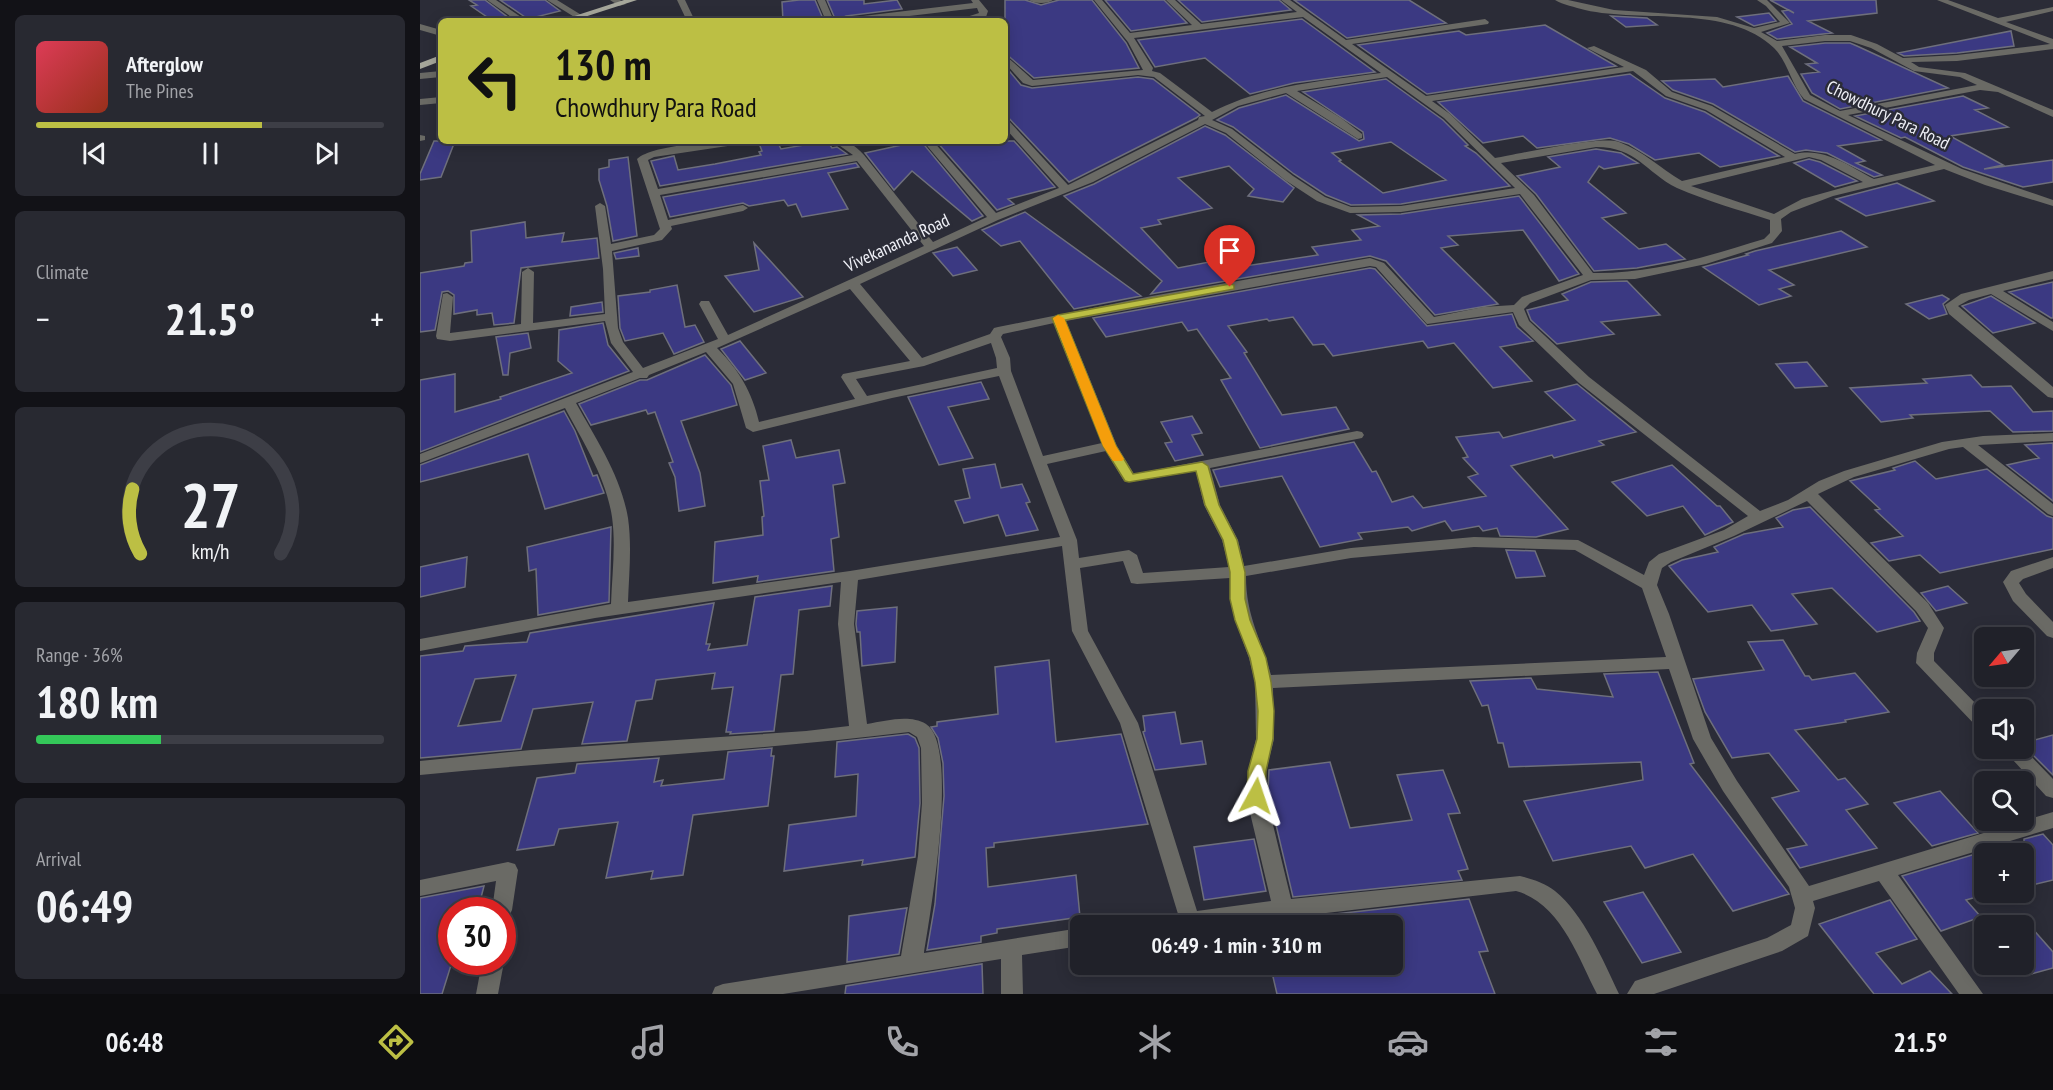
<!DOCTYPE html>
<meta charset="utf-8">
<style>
body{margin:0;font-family:"PT Sans Narrow",sans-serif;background:#282931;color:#f1f3f6;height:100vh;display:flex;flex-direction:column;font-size:22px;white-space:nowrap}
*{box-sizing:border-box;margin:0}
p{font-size:20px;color:#a2a3a8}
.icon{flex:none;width:33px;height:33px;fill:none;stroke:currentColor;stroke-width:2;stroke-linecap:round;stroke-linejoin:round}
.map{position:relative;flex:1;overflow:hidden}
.drawer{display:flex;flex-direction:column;gap:15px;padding:15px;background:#121217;width:420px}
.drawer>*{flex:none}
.guide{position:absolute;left:18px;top:18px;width:570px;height:126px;border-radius:9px;box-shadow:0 3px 15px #0003,0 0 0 2px #3d3e46;background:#bcbf44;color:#111;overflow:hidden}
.needle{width:39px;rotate:241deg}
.buttons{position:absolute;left:1554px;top:627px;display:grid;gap:12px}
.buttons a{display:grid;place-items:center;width:60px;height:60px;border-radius:9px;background:#202129;box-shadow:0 3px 15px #0003,0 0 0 2px #3d3e46;font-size:30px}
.speed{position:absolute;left:18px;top:897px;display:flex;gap:12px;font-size:30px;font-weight:700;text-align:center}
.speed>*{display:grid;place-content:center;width:78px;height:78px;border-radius:50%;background:#202129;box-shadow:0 3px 15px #0003,0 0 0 2px #3d3e46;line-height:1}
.speed .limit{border:9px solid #d22;background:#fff;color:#111}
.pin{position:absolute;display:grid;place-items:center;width:51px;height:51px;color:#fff;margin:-62px -26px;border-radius:50% 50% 50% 0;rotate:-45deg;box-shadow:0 0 6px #0007}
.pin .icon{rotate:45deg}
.me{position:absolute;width:66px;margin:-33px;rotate:5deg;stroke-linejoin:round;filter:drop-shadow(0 0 4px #0008)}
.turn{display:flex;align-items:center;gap:21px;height:126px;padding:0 18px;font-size:27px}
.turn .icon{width:78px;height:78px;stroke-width:2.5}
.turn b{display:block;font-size:42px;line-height:51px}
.big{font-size:45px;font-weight:800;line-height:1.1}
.drawer .widget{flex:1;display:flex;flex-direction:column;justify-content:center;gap:9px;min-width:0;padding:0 21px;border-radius:9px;background:#282931}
.drawer .dial{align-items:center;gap:0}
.dial svg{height:156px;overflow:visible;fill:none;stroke:#3d3e46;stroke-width:7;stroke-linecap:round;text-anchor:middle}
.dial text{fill:#f1f3f6;stroke:none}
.song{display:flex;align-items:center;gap:18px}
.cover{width:72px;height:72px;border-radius:9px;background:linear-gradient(135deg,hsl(350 70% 55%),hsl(10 70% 35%))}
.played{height:6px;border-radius:3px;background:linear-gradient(90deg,#bcbf44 65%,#3d3e46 65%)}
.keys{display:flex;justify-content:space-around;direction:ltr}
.heat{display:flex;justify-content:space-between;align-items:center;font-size:33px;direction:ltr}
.charge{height:9px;border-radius:4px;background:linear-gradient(90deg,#34c759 36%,#3d3e46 0)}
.trip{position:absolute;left:650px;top:915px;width:333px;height:60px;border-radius:9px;background:#202129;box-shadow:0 3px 15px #0003,0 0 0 2px #3d3e46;font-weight:800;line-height:60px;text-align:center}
.menu{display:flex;height:96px;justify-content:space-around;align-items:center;background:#0d0d10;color:#a2a3a8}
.menu .icon{width:42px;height:42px}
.menu .on{color:#bcbf44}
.menu b{font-size:27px;color:#f1f3f6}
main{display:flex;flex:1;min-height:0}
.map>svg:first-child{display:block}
.building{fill:#3b3982;stroke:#6e6f7c;stroke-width:1.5;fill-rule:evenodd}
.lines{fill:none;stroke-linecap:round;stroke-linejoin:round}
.minor{fill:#6a6a65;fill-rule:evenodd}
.major{fill:#a6a79b;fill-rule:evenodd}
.route{fill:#bcbf44;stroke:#7a7c2c;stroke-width:1.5}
.slow{fill:#f59e0b}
.labels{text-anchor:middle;stroke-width:5;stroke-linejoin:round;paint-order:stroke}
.far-street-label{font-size:18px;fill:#eff0f7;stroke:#2b2c37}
</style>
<main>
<section class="drawer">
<div class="widget">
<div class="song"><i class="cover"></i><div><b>Afterglow</b><p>The Pines</p></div></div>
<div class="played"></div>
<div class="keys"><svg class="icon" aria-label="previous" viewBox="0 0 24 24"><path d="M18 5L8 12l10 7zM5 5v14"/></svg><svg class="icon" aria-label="pause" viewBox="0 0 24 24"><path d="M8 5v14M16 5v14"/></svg><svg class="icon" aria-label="next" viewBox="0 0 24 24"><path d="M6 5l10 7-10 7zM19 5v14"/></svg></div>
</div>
<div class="widget"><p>Climate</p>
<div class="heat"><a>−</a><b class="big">21.5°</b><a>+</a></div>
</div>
<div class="widget dial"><svg viewBox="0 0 100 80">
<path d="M14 69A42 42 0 1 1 86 69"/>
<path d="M14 69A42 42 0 0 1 10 36" stroke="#bcbf44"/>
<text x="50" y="56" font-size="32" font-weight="700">27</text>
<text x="50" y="72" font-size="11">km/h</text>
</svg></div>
<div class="widget"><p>Range · 36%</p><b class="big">180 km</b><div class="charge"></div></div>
<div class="widget"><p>Arrival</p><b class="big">06:49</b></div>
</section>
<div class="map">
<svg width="1633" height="994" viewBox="0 0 1633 994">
<rect width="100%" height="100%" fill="#2b2c37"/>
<path class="building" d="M49,0H65L93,21H73L51,6L57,5Z
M80,0H125L140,11L108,19Z
M379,0H395L404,21H363L362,2Z
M407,0H444V4L477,0L482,9L426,16L416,21Z
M585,0H605L621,5L639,0H672L706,43L719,68L614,78L585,53Z
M685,0H744L767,23L711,31Z
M758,0H859L871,10L782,22Z
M874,0H989L1026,23L927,38Z
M1350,0H1456L1457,13L1388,21L1412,33L1357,39L1347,33L1372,24L1362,11L1369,10L1374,13Z
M1349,13L1356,21L1334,26L1317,17Z
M1191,16L1227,18L1237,25L1206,27Z
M882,19L955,72L874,83L830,94L785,58L735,67L718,40Z
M1125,25L1196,66L1007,94L938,45L1039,31L1046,35Z
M1591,31L1594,46L1537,53L1484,56L1478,53Z
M1405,43H1430L1437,46L1528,88L1420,109L1392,93L1381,74L1399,72L1386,64L1397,63L1370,47Z
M585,66L601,85L612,88L718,77L733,79L780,115L776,118L649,182L585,114Z
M1210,74L1245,98L1285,112L1359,156L1300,167L1279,153L1235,160L1209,144L1190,138L1117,148L1103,136L1063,143L1018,102Z
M1368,76L1383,101L1461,140L1418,146L1445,161L1436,163L1462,175L1454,177L1407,153L1386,150L1375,152L1293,104L1253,90L1242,81L1295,79L1303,87Z
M966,79L1023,120L1048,145L1045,146L1056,153L1090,186L981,204L931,205L906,195L874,174L813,127L797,120L819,108L866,95L939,141L944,139L943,132L883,92ZM971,142L1026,180L963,193L919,161L921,160L912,153Z
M1543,96L1568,108L1555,110L1588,127L1530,136L1583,165L1564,169L1633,160V182L1603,187L1543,167L1485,137L1481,138L1435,116Z
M785,126L805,135L874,188L863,202L828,196L834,189L809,166L758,178L792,208L738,220L741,224L721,228L758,268L805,259L812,268L898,255L892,247L941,240L932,230L959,226L938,215L981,214L1099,196L1159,274L1139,281L1103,230L1028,236L1038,245L1021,248L1078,304L1015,315L966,261L950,256L731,294L742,281L644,196L674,184Z
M14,141H35L21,177L0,180V174Z
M338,141H357L361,149L407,141L412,148L417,147L427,154L240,186L231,161L254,156L258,170L295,164L341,155L339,152L342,151Z
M500,141H501L563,216L552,221L492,171L474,190L445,153Z
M516,141H594L635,187L588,199L594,204L577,210Z
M1176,149L1201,153L1218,163L1184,169L1179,166L1168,182L1206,213L1182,218L1219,249L1246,244L1265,259L1217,268L1174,271L1116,194L1097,176L1140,167L1128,157Z
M208,157L217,236L193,241L187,206L179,180V169L189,167V160Z
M1389,159L1400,162L1437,181L1415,187L1374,163Z
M436,163L439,167L408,173L428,209L382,217L376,204L368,206L364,200L329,206L323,203L250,217L243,197Z
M1477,183L1514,201L1446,216L1416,199Z
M605,212L721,296L654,309L600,241L581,246L562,230Z
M105,222L106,238L144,233L142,242L177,238L179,258L101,268L94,323L74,325L72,313L57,315V310L34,314V295L28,291L22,292L15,330L0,332V273L44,266L45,263L52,262L51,231Z
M1421,231L1447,247L1349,270L1374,285L1359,289L1371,296L1339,305L1283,267L1328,255L1326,254L1335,251Z
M334,243L383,297L334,312L305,276L339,270Z
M537,247L557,270L533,276L513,253Z
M218,248L219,256L196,259L194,253Z
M950,268L955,269L1007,326L1092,314L1097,327L1113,341L1080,347L1112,381L1073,388L1034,343L1008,348L1003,341L913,356L904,344L893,345L873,317L849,321L847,319L808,326L827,352L824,353L862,415L916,407L929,429L840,448L801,380L811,378L777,329L768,331L762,322L686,337L673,318Z
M1207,281L1240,315L1181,322L1194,334L1137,344L1111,320L1107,310L1148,300L1142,294L1171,282Z
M1633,282V318H1631L1589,292Z
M257,285L265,327L275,325L284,342L254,354L243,333L205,341L200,328L198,296L230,292V290Z
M1522,295L1529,299L1523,304L1527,314L1509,319L1486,304Z
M1571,296L1615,323L1573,333L1542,306Z
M182,302L183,312L150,316L151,307Z
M183,323L188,345L209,371L0,452V380L35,374V412L81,399L80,397L152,373L138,361L139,330Z
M108,333L111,348L90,353L88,375H83L76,337Z
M320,341L346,373L325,380L301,349Z
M285,355L311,385L317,405L261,421L280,473L285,506L259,511L255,477L249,463L253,462L235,412L228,414L226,410L171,425L159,404L220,380H227Z
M1387,362L1407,386L1375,388L1356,364Z
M1551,375L1562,387L1591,386L1613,412L1633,411V431L1593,432L1570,411L1490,415L1493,418L1461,422L1430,388L1507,383L1503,379Z
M561,382L569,399L528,407L553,458L519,465L488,397Z
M1157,384L1216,432L1179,441L1184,445L1134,458L1132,455L1091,466L1148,529L1116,537L1080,536L1077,528L1063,531L1059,526L1032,531L1025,521L992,531L988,527L938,533L942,539L900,547L862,476L800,487L793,470L934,442L952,472L956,471L972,502L993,496L1003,508L1066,496L1048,477L1058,474L1043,458L1048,457L1036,437L1079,432L1083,438L1155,420L1125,392Z
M144,411L155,431L173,476L177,475L184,493L125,509L108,454L0,482V465Z
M772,416L782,433L772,435L783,455L755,461L745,443L752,442L741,422Z
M371,440L376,458L419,450L425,483L413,485L419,537L411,539L414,571L337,582L338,576L293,583L295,542L343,535L342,517L344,516L340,481L349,480L343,446Z
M1633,443V501L1587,465L1619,458L1605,445Z
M1495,461L1516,479L1567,469L1627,516L1633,518V549L1520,573L1500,555L1469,561L1451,543L1483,536L1455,510L1460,509L1430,481L1475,470L1473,468Z
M575,464L581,488L602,484L610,502L606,503L618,530L586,536L578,515L544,523L535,501L550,498L543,469Z
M1252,465L1297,506H1300L1313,522L1285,535L1263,506L1227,516L1192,482Z
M1390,507L1494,612L1500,621L1457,632L1412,588L1372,594L1397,624L1351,631L1332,605L1288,612L1249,566L1262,560L1298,552L1294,547L1324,534L1363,527L1356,518L1373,510Z
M191,527L189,602L118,615L116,569L109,571L107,547Z
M1086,550L1115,551L1125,576L1096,578Z
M47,557L45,587L0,597V567Z
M412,586L410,606L379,610L373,674L361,675L354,731L310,734L311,732H306L313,687L292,689L295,673L236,680L232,699L216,701L207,741L162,744L173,702L113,709L101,749L0,758V656L43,651L45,646L107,642L110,633L294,603L286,644H290L288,650L327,645L335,597ZM96,675L81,721L38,726L55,679Z
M1528,586L1547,603L1516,611L1501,593Z
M477,607L475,662L442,666L440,632H437L436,624L437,611Z
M1363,640L1385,676H1389L1392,680L1435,673L1469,712L1425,720L1426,722L1375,730L1418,780L1425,778L1448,804L1426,810L1457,848L1380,868L1367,849L1387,845L1352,798L1379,791L1349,753L1312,758L1285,712L1273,679L1344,670L1328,642Z
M629,660L636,742L701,734L728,824L574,843V847L566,848L568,887L656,875L660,917L577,929V933L561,936V942L507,950L515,904L524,796L523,763L518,738L511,727L517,726V722L578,714L575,667Z
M1238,672L1274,763L1270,764L1369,894L1313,911L1273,854L1225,868L1211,846L1133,861L1104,801L1223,780L1221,762L1089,767L1083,743H1078L1068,705L1062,706L1050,681L1111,678L1117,689L1193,697L1184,674Z
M755,712L761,744L782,741L786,764L735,770L723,732L725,731L723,716Z
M488,734L495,738L499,748L500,803L495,857L442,865L443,860L364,871L369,825L436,816L438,774L415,777L417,742Z
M1633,735V775L1604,746V743Z
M352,748L351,756H354L348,806L273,815L263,875L231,879L233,871L186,878L198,822L139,829L134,845L97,850L117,778L155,773L157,764L239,758L234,782L243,780L241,786L304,779L308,752Z
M910,762L930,828L992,820L977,775L1023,770L1040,813L1028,814L1048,869L1038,871L1042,880L873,897L848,791L849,770Z
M1520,791L1558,833L1512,846L1474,803Z
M1623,834L1633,845V880L1604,887V839Z
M834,839L846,891L784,900L774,847Z
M1572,849L1577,854H1564V895L1546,900L1561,917L1521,931L1482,876Z
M64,886L58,909L32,910V962L22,994H0V898Z
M1223,892L1261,952L1222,963L1184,902Z
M1049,899L1068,951L1059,952L1075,994H857L850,964H984L972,926H873L871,919Z
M1470,900L1497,939L1456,953L1482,984L1510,971L1532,994H1454L1399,924Z
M487,908L479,954L427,962L429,916Z
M1604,919L1633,952V968L1604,976Z
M562,964L563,994H425L426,986Z"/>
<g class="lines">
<path class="minor" d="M67,0H76L107,21H97Z
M127,0H137L163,16L156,18Z
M190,0H200L206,4L199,6Z
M257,0H265L275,21H267Z
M397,0H405L414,21H406Z
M551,0H559L568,11L566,17L548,21H534L559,13L557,8L447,21H422L426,18L553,3Z
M609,0H633C628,4 614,4 609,0Z
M674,0H682L710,33L772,25L746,0H755L781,24L877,12L861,0H870L926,40L1065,19L1069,22L1068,24L932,44L1006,96L1204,67L1167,48L1174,46L1226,70L1252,92L1292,106L1375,154C1404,147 1429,166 1454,179L1515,165L1384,99C1371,84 1368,62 1354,48C1309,4 1222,23 1165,10C1155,7 1143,5 1135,0H1148L1194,10L1297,17L1334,28L1360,22L1346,6L1337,0H1347L1370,23L1341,32L1357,41L1405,35H1431L1457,44L1483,58L1537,55L1630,44L1517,0H1528L1578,18L1633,7V11L1586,22L1633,39V49L1537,61L1491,62L1499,67L1545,73L1633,110V117L1578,92L1560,90L1428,115L1542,169L1633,200V206L1565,185L1524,169L1413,196L1371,212L1361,219L1362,231L1352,243L1286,264L1215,279L1171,280L1110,303L1104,309L1109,321L1169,377L1340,511L1368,500L1399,481L1424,471L1522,442L1563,436L1633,433V441L1558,445L1633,504V516L1628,514L1543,447L1529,449L1434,477L1398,494L1508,603L1524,628L1514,653V661L1564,712V729L1558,728L1496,663L1497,653L1508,628L1496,611L1387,501L1314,536L1251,562L1242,568L1237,585L1249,614L1291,738L1317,781L1389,886L1633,812V828L1478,875L1563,994H1539L1459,881L1393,901L1395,908L1388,936L1362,951L1234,994H1207L1215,981L1347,938L1371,925L1375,908L1369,887L1303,791L1273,739L1249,669L853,688L854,739L846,771V796L871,899L1100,876C1112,879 1125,883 1135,891C1163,913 1184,962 1199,994H1177C1158,957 1140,903 1096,891L794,926H725L728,920L758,914L700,723L652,631L642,546L438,580L434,624L447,724C466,721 489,714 506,724C540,745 510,915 504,953L660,928V946L602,955L603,994H581V959L363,994H292L295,987L303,984L481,956L498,856L502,803L501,748L497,737L489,732C327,752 163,759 0,775V761L111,750L386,731L429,726L418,624L421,582L175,618L0,651V639L191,604C192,575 196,546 192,517C186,477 163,442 145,408L0,463V454L213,372L191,343L185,321L30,341L17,339L16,336L23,294L27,293L33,297L30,333L101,324L102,272L108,268L114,272L113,323L185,314L183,269L175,206L180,203L185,206L191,244L234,235L240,229L217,159C233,144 303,141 326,141L321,144L234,157L228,160L238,189L433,155L413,141C428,141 434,144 444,155L513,242L567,217L503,141H513L576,213L639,188L585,128V119L588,120L648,185L778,120L779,117L785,116L734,77L718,75L612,86L603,83L585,63V55L613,80L723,70L708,42ZM883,17L961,73C903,81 844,85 792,112L740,73L732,71L733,68L714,38ZM1405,41H1430L1451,48L1494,71L1540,77L1557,85L1420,111L1390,95L1362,46ZM1213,71L1246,96L1286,110L1365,157L1262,181C1240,168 1223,151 1199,142C1180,135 1100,154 1075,158L1030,114L1012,101ZM967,77L1024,118L1095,188L981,206L931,207L905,197L873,176L812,129L792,120L818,106L866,93L938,139L942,138V134L921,118L877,91ZM785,124L806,133L865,180L897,201L930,213L981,212L1100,194L1163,275L1102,297L1094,305L1063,307L1014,317L964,263L950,258L732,296L578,327L574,328L570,334L502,358L440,284L578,220L673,182ZM1176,147C1217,147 1225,172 1257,188C1287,201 1319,210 1350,220V233L1344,239C1288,256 1233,274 1173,273L1114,195L1081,163ZM1389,157L1401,160L1443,182L1382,199L1354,214L1271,186ZM437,161L504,246L308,335L289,301H281L279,304L298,339L223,368L203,342L198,328L192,251L242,240L252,229L251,226L323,211L328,208L323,205L248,220L240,195ZM950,266L956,267L1007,324L1093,312L1099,325L1159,383L1328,516L1304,530L1239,554L1229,562L1224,575L1158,540L1054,537L931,548L824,566L818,540L800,505L790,468L937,439L942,438L944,435L942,432L937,431L714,474L697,446L646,321ZM430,289L490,361L423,374L421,377L435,399L339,422C332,392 319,370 297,348ZM634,323L682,443L623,456L591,371L590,358L581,337L583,334ZM571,343L576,358L577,368L447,396L436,379L504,366ZM286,352L313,384L326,428L333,432L472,398L579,376L640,537L430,571L208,602C209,574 212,546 208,518C201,476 176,439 156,403L220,378H227L229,375ZM686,451L704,481L709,482L776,471L784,505L802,540L809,567L723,573L717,555L709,550L659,558L657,540L627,464ZM1054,547L1155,550L1222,588L1246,657L851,675C841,638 826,617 826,576L931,558ZM703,561L711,583L717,584L810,578V599L815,620L829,658L835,682L836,739L828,771L826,796L851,901L777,911L718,723L668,631L660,568Z
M0,24L21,30V36L0,30Z
M21,71V77L0,79V73Z
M21,97V103L0,105V99Z
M0,135L5,136V140L0,141Z
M1633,271V279L1583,291L1633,322V331L1571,294L1549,300L1538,306L1633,387V398L1628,397L1529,314L1525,305L1541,294Z
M1633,557V568L1603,579L1599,583L1606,594L1633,622V638L1627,636L1593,601L1583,582L1591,571Z
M1582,748H1603L1633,779V798L1626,796Z
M88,862L95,864L98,870L92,910L89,916L82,918V910H72L76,881L0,896V880Z
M82,959L84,962L78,994H56L62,962H82Z"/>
<path class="major" d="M204,0H217L152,21H139Z
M21,55V61L0,69V63Z"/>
</g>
<path class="route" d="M810,284L814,285V289L645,320L696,446L713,474L782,462L788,466L799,505L817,540L825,572V599L830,620L846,658L851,682L854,711L853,739L846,771L845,796L842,801L836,803L830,801L827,796L828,771L837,739L838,711L835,682L830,658L815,620L810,599V572L803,540L785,505L776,471L709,482L705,481L683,446L632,318L638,315Z"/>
<path class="slow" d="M638,315L644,318L696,446L704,459L702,461H693L683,446L633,318Z"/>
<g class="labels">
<g class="far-street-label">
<text transform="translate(1468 115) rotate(26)" y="6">Chowdhury Para Road</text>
<text transform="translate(477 243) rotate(-25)" y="6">Vivekananda Road</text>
</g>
</g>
</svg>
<div class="buttons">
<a><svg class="needle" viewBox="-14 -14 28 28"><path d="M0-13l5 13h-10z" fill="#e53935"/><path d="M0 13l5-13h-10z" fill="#a2a3a8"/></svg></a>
<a><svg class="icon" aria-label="sound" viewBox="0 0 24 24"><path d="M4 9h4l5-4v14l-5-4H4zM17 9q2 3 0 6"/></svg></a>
<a><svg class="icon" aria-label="search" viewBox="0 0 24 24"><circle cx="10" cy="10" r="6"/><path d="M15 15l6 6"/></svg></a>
<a>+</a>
<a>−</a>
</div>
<div class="speed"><div class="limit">30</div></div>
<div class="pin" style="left:810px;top:287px;background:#d93025"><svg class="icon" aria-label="arrive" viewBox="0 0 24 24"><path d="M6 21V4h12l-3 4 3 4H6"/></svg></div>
<svg class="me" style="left:836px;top:796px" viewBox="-20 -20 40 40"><path d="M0-17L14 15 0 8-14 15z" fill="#bcbf44" stroke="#fff" stroke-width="4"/></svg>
<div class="trip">06:49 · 1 min · 310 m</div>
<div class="guide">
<div class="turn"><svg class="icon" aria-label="left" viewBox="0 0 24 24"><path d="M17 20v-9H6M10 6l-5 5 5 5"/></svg><div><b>130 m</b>Chowdhury Para Road</div></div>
</div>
</div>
</main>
<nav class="menu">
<b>06:48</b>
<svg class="icon on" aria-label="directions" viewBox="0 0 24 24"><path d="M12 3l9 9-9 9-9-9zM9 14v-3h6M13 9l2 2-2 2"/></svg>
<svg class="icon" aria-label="music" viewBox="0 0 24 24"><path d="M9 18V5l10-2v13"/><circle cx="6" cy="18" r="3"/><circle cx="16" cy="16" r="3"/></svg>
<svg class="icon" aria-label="phone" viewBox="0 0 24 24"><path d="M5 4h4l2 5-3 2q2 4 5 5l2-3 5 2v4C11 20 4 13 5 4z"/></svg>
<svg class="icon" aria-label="climate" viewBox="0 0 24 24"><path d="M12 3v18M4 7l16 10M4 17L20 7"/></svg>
<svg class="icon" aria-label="car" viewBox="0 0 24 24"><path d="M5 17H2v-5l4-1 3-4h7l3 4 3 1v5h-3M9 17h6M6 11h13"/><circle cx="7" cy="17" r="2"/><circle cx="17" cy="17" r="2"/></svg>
<svg class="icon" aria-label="filters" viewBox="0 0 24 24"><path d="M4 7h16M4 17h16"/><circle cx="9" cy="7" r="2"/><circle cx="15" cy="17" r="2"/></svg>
<b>21.5°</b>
</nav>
